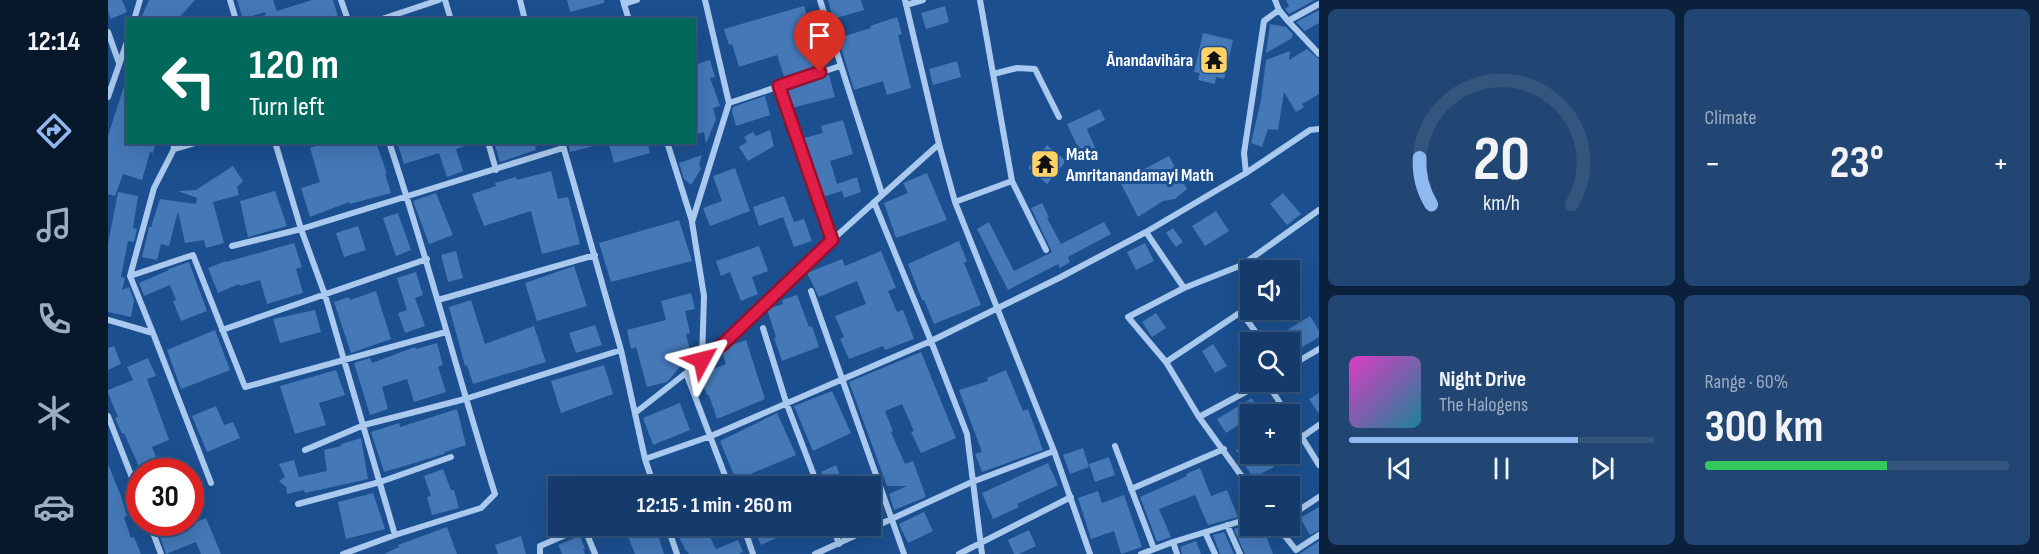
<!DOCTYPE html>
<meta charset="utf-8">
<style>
body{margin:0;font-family:"Sofia Sans Condensed",sans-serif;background:#214673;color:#f1f3f6;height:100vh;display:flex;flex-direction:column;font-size:22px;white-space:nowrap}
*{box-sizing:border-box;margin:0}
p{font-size:20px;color:#9dadc1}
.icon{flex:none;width:33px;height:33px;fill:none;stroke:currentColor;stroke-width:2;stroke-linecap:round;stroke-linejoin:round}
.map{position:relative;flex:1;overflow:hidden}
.side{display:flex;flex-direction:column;gap:9px;padding:9px;background:#0b203b;width:720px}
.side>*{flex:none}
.top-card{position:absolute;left:18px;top:18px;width:570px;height:126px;border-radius:0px;box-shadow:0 6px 24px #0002,0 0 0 2px #33557e;background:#00695c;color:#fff;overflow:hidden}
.tools{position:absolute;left:1132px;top:260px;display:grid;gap:12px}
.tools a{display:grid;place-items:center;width:60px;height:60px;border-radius:0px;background:#143b6b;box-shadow:0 6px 24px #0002,0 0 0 2px #33557e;font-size:30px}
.speed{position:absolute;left:18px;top:458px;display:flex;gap:12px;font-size:30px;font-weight:700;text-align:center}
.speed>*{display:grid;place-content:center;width:78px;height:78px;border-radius:50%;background:#143b6b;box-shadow:0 6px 24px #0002,0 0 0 2px #33557e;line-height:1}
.speed .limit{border:9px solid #d22;background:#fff;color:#111}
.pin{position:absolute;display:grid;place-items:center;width:51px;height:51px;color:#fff;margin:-62px -26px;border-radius:50% 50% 50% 0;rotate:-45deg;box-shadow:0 0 6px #0007}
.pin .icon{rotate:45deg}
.me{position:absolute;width:66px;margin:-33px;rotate:52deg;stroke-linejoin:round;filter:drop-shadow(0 0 4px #0008)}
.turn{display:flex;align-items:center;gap:21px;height:126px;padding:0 24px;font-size:27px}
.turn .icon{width:78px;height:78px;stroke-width:2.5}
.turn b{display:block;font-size:42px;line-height:51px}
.big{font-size:45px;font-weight:700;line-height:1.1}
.side .widget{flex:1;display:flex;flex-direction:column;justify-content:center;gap:9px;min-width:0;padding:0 21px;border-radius:9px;background:#214673}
.side .dial{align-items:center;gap:0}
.dial svg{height:156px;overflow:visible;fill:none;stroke:#33557e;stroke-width:7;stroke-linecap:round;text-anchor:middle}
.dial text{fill:#f1f3f6;stroke:none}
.song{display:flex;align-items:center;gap:18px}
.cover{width:72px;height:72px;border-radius:9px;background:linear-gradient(135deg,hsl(310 70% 55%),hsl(190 70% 35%))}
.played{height:6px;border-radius:3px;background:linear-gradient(90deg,#90b9f0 75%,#33557e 75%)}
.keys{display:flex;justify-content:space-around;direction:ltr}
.heat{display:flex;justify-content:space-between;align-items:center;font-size:33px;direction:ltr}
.charge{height:9px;border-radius:4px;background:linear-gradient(90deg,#34c759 60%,#33557e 0)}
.side .tiles{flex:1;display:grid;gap:9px;grid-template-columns:repeat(2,1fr)}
.trip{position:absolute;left:440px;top:476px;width:333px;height:60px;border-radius:0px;background:#143b6b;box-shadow:0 6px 24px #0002,0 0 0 2px #33557e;font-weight:700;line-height:60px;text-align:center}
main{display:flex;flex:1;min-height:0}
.tabs{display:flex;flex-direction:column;width:108px;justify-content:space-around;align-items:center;background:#08182b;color:#9dadc1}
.tabs .icon{width:42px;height:42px}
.tabs .selected{color:#90b9f0}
.tabs b{font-size:27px;color:#f1f3f6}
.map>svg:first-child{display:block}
.building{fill:#4478b7}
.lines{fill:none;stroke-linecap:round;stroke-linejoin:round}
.street{stroke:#a9c9ee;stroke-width:6}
.route-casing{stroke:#92132f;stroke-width:15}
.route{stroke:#e11d48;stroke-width:10}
.labels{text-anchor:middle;stroke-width:6;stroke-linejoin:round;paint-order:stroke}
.poi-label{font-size:18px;font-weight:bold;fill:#fff;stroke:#1b4f8f;text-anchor:end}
</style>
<main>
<nav class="tabs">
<b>12:14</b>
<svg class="icon selected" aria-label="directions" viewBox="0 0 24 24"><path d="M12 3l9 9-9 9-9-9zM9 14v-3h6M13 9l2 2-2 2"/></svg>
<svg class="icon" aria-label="music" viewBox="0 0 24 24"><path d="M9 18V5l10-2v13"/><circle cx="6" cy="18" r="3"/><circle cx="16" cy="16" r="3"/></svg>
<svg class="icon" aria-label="phone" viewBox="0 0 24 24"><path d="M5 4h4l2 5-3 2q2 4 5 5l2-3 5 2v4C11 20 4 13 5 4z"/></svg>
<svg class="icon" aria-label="climate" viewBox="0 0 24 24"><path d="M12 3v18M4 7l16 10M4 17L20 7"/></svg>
<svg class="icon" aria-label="car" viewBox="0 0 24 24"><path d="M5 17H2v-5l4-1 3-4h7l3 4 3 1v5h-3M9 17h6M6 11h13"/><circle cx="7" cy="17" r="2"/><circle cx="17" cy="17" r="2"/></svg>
</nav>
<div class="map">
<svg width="1211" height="554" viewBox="0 0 1211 554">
<rect width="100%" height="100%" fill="#1b4f8f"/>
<path class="building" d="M0,0H14L19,12L3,19L0,11Z
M41,0H87L69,20H32Z
M129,0H165L169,11L204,0H225L231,20H148V18L158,15L157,12L135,19Z
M459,0H496V3L462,12Z
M720,0H753L756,10L725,19Z
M1178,0H1207L1181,14L1177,9L1181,6Z
M696,6L702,25L706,24L718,65L695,73V71L676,76L669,55L631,67L624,44L621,45L616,29Z
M837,6L841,22L818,29L813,13Z
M1211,10V23L1197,31L1188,22Z
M789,17L794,34L790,35L803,88L779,95L775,81L746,90L730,38L763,28L762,26Z
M1162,24L1178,27L1185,34L1184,38L1158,53Z
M1095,33L1125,40L1116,79L1108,77L1107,84L1090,80L1092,73L1086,72Z
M1199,49L1211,59V94L1194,104L1196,107L1188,112L1176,92L1170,130L1160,129L1154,147L1143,143L1153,100L1158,60L1182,51L1181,60Z
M602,60L607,77L602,78L612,106L605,108L608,119L598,144L596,132L586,135V65Z
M849,61L853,77L825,85L821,69Z
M721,75L727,97L684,108L678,91Z
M17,83H20V142H48L45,153L42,152L34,180L15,174L7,196L0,194V136Z
M657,96L662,115L628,126L624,112L625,107Z
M992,109L997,120L979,129L989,152L975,158L959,124Z
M735,120L745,154L722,161L729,184L749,177L753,192L736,198L734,191L715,197L696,138L715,133L713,126Z
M662,130L666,146L640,161L631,147L639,142L636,137L645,132L648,136Z
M219,142H268L279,174H277L283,193L242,204L241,202L202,217L193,188L212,182L202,148Z
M289,142H362V144L348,149L355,171L339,177L331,153L296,164Z
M386,142H426L428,150L392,162Z
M460,142H489L490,145L462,152Z
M507,142H539L542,153L506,163L501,144Z
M939,145L958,161L939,184L920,168Z
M594,155L591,164L593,169L583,185L576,179L571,163Z
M1061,156L1079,189L1067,199L1055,201L1030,217L1012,182Z
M125,166L135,181L129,187L131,195L105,202L116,243L98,248L96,240L77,243L70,211L61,246L53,244L49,260L34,257L40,232L41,227H43L52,199L88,204L89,198L70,191L88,190Z
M627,168L642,211L602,226L595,208L614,201L605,176Z
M443,171L450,199L460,197L472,244L434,254L423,211L376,226L364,194L388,186L387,183L408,177L409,180Z
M819,173L839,220L788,238L776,203L800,193L795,183Z
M167,191L179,226L140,237L132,201Z
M10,192L30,196L25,228L29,229L26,242L20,241L13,277L17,278L14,290L21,287L26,300L23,317L0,312V244Z
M328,193L345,235L321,244L305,201Z
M1175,193L1193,214L1179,225L1162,204Z
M676,196L686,222L696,219L704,241L686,247L675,217L651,226L645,207Z
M934,203L941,217L939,218L953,244L996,222L1003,234L960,257L962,262L952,268L950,264L900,290L869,229L881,222L906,271L944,252L923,208Z
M1108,211L1121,231L1097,246L1084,226Z
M290,213L303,250L288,256L275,218Z
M571,220L584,261L503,282L491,243Z
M250,226L258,250L236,257L228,233Z
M1065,228L1075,242L1068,247L1058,233Z
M851,241L859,261L856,263L873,305L826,324L816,300H814L800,264Z
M186,243L194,267L188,269L195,293L159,304L152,280L132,286L131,284L110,293L100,268L118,261V262Z
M1037,243L1046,261L1028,270L1019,252Z
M651,246L660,271L644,277L650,294L633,301L622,272L613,276L608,261Z
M348,251L355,278L340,282L333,255Z
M773,251L788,288L780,291L789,312L795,310L806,339L777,350L775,346L741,359L732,339L736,337L727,316L758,304L749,281L711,297L699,273L734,259L737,266Z
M81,262L99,311L73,321L65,301L68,300L62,285L36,296L31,283L61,270H58Z
M466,266L479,306L429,321L417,283Z
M308,272L315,295L307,298L317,326L297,333L290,313L299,310L289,278Z
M268,291L283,339L243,353L226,302L241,297L242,300Z
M583,293L587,309L577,311L582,333L578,334L583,354L559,382L539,387L528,347L523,349L519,330L558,320L553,301Z
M689,295L701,327L704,326L711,347L674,361L666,338L668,337L659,309L675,304L674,300Z
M363,300L377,344L426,326L438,362L365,384L359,365L357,366L341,307Z
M207,310L213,332L172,343L165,319Z
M1048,313L1058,328L1044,337L1034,322Z
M1202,316L1211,331V337L1188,351L1176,332Z
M487,325L494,345L468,353L461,333Z
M107,330L122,370L73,389L59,350Z
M638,340L657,399L609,419L601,395H599L595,385L593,386L589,375L618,364L614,352L621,346Z
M329,343L335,365L330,367L338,392L306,402L299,379L274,387L280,409L262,415L246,363L262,358L264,363L307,347L308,349Z
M1105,344L1119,366L1107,373L1094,351Z
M6,346L13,364L0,370V348Z
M813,352L848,438L813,453L803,432L806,431L794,404L777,411L785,431L783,432L797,464L805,461L818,497L786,510L781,494L799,486H779L741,382Z
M40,358L48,376L39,379L61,440L44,447L54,471H33L16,433L14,434L7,418L10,417L0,393V390L25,380L19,367Z
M496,365L505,394L453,413L443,381Z
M228,370L237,395L211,403L218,425L187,434L172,386Z
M898,370L915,411L920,409L935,450L874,472L867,454L874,452L851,390L880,381L879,378Z
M724,391L743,433L705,451L686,406Z
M1211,393V414L1201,399Z
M1144,398L1154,414H1143V417L1118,433L1109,419Z
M572,403L582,430L545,445L535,418Z
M108,406L116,425L125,422L132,438L99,452L84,416Z
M349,409L358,445L337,452L336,454L276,472L263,432L291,423L292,427Z
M669,413L688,455L628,480L612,441Z
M253,438L260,479L197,493L196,490L179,494L178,487L171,481L177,477L171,464L186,460L191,477L219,471L216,450L233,446V444Z
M1143,442V453H1159L1166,467L1145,478L1128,450Z
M975,448L981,467L962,474L955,455Z
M1001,457L1007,475L987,482L981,464Z
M940,463L950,485L909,504L911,507L885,519L874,493Z
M0,464L13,496L19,516L16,517L23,538L26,537L33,554H0Z
M728,465L736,486H719L713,472Z
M1092,468L1103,496L1119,490L1130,517L1100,525L1087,495L1051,509L1063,537L1049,542L1032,497L1079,476L1078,474Z
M335,469L343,490H346L351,508L324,515L319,497L323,496L316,476Z
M82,474L94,500L82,505Z
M990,491L994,503L1016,495L1034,547L1013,554L1006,531L983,539L970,498Z
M265,493L277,529L238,539L230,502Z
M1211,507V530L1202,535L1192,518Z
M816,512L825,531L800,543L791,524Z
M98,518L113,554H93L88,542L58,554L52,537Z
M1143,524L1154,525L1165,554H1137L1126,529Z
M544,525H547L556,554H527L519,534Z
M569,525H596L608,549L630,540L635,552L631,554H581L579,551H578L570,535L573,534Z
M650,525H697L653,545L645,527Z
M339,527L349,554H276L291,547L290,545Z
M921,530L928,546L911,554H906L900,540Z
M1116,532L1126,554H1112L1105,535Z
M413,536L418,554H390L387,545Z
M472,536L477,549H475L477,554H454L450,545Z
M1088,541L1093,554H1074L1072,547Z
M1211,541V554H1191Z"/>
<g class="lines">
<path class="street" d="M122,0L128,20
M233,0L240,20
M337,0L343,20
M412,0L417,20
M515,0L516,4L529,0
M597,0L621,103
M712,0L774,194
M797,0L831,144L847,202L946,451L982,554
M872,0L904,181
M516,4L521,20
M798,5L815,0
M1171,10L1180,21L1211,54
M26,20L32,0
M271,20L331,0
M1180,21L1211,4
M0,32L11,63
M885,74L909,68L927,69L951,117
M671,86L724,240
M0,97L20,39
M167,142L193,229L217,295L287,535
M380,142L388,170
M454,142L513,350L537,459L546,486
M559,142L584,221
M66,149L90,142
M1138,173L1136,153L1156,21L1171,10L1167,0
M766,202L823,341L859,434L874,554
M847,202L904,181L938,250
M1038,232L1076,288L1020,317L1058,362L1091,417L1143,489
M124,246L193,229L455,148
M22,276L46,188L66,149L65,142
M1076,288L1134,265L1211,210
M703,291L796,554
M330,300L487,255
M0,320L45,333L22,276L85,255L137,387L338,332
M655,328L678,402L710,486
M114,330L319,259
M45,333L103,483
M594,360L596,296L584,222L621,103L732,66
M1058,362L1133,312L1155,342
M1182,366L1211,349
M578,373L621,486
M1158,381L1179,414
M527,413L615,344L694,267L831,144
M0,416L32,498
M1091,417L1158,381
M1182,418L1211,465
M1194,437L1211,425
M1007,446L1046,549
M197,450L256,425L357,399L513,350
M537,459L603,436L823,341L951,278L1038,232L1138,173L1202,130L1211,129
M1023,489L1116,449
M190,504L272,482L343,457
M1182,516L1211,497
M41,522L53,554
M559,525L569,554
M635,525L645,554
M724,525L731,544
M1119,525L1132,554
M1168,525L1188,550L1211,535
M1097,532L1107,554
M1065,542L1069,554
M235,554L287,535L373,508L387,494C350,377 320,259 281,142
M432,554V546L476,527L487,554
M707,554L864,482L946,451
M851,554L963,497
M1033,554L1065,542L1143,518"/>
</g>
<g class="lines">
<g class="route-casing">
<path id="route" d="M594,360L615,344L724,240L671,86L712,72"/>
</g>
<use href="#route" class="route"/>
</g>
<defs>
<g id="temple-square" transform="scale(1.5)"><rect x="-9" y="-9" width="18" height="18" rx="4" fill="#ffd166" stroke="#1b4f8f"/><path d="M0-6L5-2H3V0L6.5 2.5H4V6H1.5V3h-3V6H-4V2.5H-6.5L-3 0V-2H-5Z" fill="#111"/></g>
</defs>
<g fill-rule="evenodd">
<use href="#temple-square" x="1106" y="60"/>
<use href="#temple-square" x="937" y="164"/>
</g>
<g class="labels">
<g class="poi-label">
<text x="1085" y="66">Ānandavihāra</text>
<text x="958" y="160" text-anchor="start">Mata<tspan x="958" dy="21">Amritanandamayi Math</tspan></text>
</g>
</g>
</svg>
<div class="tools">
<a><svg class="icon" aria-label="sound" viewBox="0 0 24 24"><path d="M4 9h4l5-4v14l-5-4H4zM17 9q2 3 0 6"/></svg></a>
<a><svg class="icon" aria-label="search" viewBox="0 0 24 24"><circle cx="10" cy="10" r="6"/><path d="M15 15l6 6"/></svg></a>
<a>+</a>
<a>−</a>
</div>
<div class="speed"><div class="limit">30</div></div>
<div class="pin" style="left:712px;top:72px;background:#d93025"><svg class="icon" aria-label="arrive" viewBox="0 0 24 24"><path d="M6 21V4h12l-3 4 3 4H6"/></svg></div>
<svg class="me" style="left:594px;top:360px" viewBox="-20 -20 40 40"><path d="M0-17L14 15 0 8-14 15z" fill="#e11d48" stroke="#fff" stroke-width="4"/></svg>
<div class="trip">12:15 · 1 min · 260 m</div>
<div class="top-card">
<div class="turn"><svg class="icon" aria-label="left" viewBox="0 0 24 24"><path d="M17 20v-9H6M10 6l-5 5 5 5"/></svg><div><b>120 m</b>Turn left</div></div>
</div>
</div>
<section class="side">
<div class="tiles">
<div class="widget dial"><svg viewBox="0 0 100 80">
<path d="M14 69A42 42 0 1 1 86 69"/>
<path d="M14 69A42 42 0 0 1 8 45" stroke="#90b9f0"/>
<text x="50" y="56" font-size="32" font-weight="700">20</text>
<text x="50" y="72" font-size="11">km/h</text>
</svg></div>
<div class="widget"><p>Climate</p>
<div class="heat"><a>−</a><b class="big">23°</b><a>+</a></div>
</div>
<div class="widget">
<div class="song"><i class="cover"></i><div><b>Night Drive</b><p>The Halogens</p></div></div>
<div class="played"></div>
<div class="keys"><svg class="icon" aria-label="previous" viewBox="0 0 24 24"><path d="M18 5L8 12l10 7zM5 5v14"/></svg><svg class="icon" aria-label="pause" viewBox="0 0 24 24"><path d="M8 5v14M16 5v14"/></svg><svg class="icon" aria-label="next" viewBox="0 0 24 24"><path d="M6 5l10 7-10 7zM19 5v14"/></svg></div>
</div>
<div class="widget"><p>Range · 60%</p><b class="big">300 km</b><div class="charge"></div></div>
</div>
</section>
</main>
